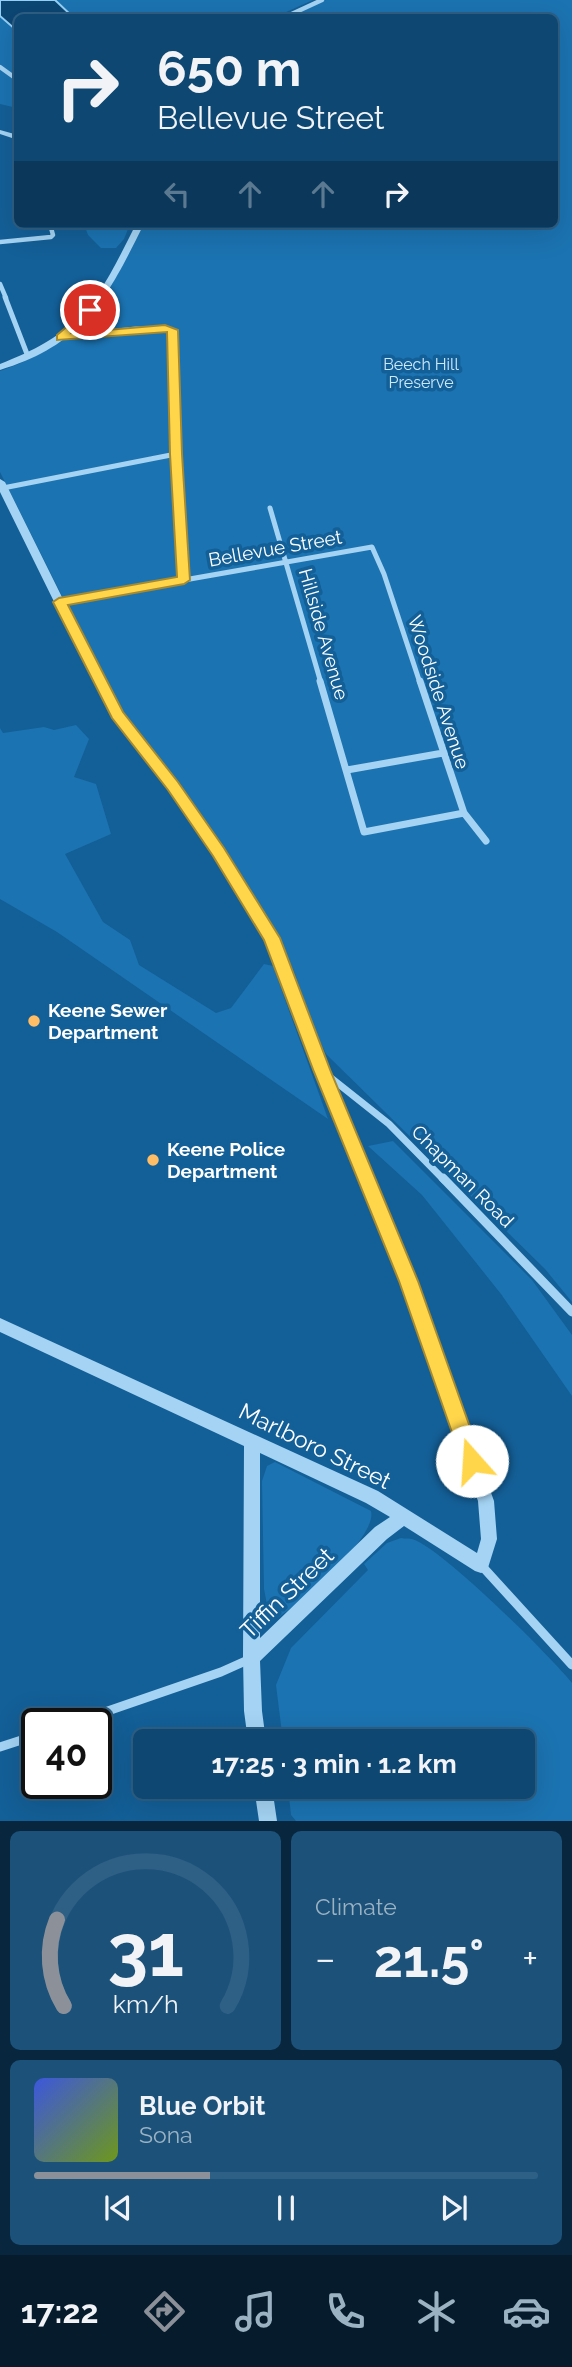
<!DOCTYPE html>
<meta charset="utf-8">
<style>
body{margin:0;font-family:Raleway,sans-serif;background:#1c5179;color:#f1f3f6;height:100vh;display:flex;flex-direction:column;font-size:26px;white-space:nowrap}
*{box-sizing:border-box;margin:0}
p{font-size:23px;color:#9bb2c3}
.icon{flex:none;width:38px;height:38px;fill:none;stroke:currentColor;stroke-width:2;stroke-linecap:round;stroke-linejoin:round}
.map{position:relative;height:1821px;overflow:hidden}
.sheet{display:flex;flex-direction:column;gap:10px;padding:10px;background:#08273e;flex:1}
.sheet>*{flex:none}
.hud{position:absolute;left:14px;top:14px;width:544px;height:214px;border-radius:10px;box-shadow:0 7px 28px #0002,0 0 0 2px #2e5f84;background:#0e4771;color:#f1f3f6;overflow:hidden}
.speed{position:absolute;left:21px;top:1708px;display:flex;gap:14px;font-size:35px;font-weight:700;text-align:center}
.speed>*{display:grid;place-content:center;width:91px;height:91px;border-radius:50%;background:#0e4771;box-shadow:0 7px 28px #0002,0 0 0 2px #2e5f84;line-height:1}
.speed .limit{border:4px solid #111;border-radius:10px;background:#fff;color:#111}
.pin{position:absolute;display:grid;place-items:center;width:60px;height:60px;color:#fff;margin:-30px;border:4px solid #fff;border-radius:50%;box-shadow:0 2px 7px #0007}
.me{position:absolute;width:77px;margin:-38px;rotate:341deg;stroke-linejoin:round;filter:drop-shadow(0 0 5px #0008)}
.turn{display:flex;align-items:center;gap:24px;height:147px;padding:0 28px;font-size:32px}
.turn .icon{width:91px;height:91px;stroke-width:2.5}
.turn b{display:block;font-size:49px;line-height:60px}
.lanes{display:flex;align-items:center;height:66px;padding:0 28px;background:#0003;justify-content:center;gap:35px;direction:ltr}
.lanes .off{opacity:.35}
.big{font-size:52px;font-weight:700;line-height:1.1}
.sheet .widget{flex:1;display:flex;flex-direction:column;justify-content:center;gap:10px;min-width:0;padding:0 24px;border-radius:10px;background:#1c5179}
.sheet .dial{align-items:center;gap:0}
.dial svg{height:182px;overflow:visible;fill:none;stroke:#2e5f84;stroke-width:7;stroke-linecap:round;text-anchor:middle}
.dial text{fill:#f1f3f6;stroke:none}
.song{display:flex;align-items:center;gap:21px}
.cover{width:84px;height:84px;border-radius:10px;background:linear-gradient(135deg,hsl(230 70% 55%),hsl(80 70% 35%))}
.played{height:7px;border-radius:4px;background:linear-gradient(90deg,#8c9099 35%,#2e5f84 35%)}
.keys{display:flex;justify-content:space-around;direction:ltr}
.heat{display:flex;justify-content:space-between;align-items:center;font-size:38px;direction:ltr}
.sheet .tiles{flex:1;display:grid;gap:10px;grid-template-columns:1fr 1fr}
.widget:last-child{grid-column:span 2}
.trip{position:absolute;left:133px;top:1729px;width:402px;height:70px;border-radius:10px;background:#0e4771;box-shadow:0 7px 28px #0002,0 0 0 2px #2e5f84;font-weight:700;line-height:70px;text-align:center}
.tabs{display:flex;height:112px;justify-content:space-around;align-items:center;background:#061c2d;color:#9bb2c3}
.tabs .icon{width:49px;height:49px}
.tabs .current{color:#8c9099}
.tabs b{font-size:32px;color:#f1f3f6}
.map>svg:first-child{display:block}
.green{fill:#1b73b1}
.water{fill:#0c4673;stroke:#96d0f6;stroke-width:2}
.lines{fill:none;stroke-linecap:round;stroke-linejoin:round}
.minor-far3{stroke:#a4d3f3;stroke-width:4.5}
.minor-far2{stroke:#a4d3f3;stroke-width:5}
.minor-far1{stroke:#a4d3f3;stroke-width:7}
.minor{stroke:#a4d3f3;stroke-width:9}
.tertiary{fill:#a4d3f3;fill-rule:evenodd}
.route{fill:#ffd54a;stroke:#a68a30;stroke-width:2}
.poi-dot{fill:#ffbd66;stroke:#135f97;stroke-width:2.5}
.labels{text-anchor:middle;stroke-width:7;stroke-linejoin:round;paint-order:stroke}
.far-park-label{font-size:16px;fill:#cce9fd;stroke:#135f97}
.street-label{font-size:19px;fill:#fff;stroke:#135f97}
.poi-label{font-size:19px;font-weight:bold;fill:#fff;stroke:#135f97;text-anchor:start}
.near-street-label{font-size:23px;fill:#fff;stroke:#135f97}
</style>
<div class="map">
<svg width="572" height="1821" viewBox="0 0 572 1821">
<rect width="100%" height="100%" fill="#135f97"/>
<path class="green" d="M0,0H313L275,17L18,18L17,108L0,104Z
M326,0H572V1302L545,1269L326,1054L316,1033L294,971L266,915L183,789L117,706L0,472V371C79,344 109,296 144,224H555V18L288,17Z
M84,224H130L124,239L116,248H101L88,235Z
M76,725L89,739L74,777L96,784L111,834L65,854L103,922L130,940L139,965L216,1013L231,1008L264,964L273,966L328,1119L57,932L0,899V728L3,733L44,727L54,730Z
M393,1141L532,1280L572,1335V1396L501,1294L422,1195L368,1146Z
M275,1462L371,1511C378,1537 298,1605 276,1619L269,1615L264,1589L262,1481L267,1466Z
M401,1538C405,1539 408,1538 412,1539C441,1547 550,1656 572,1683V1821H296L291,1815L288,1787H523V1741H283L276,1685L291,1648L368,1570L364,1564L387,1543Z"/>
<path class="water" d="M0,0H55L73,17L18,18L17,35L15,29L0,16Z"/>
<g class="lines">
<path class="minor-far3" d="M283,18L322,0
M0,67L18,80
M0,242L51,237L53,235L50,224
M0,284L6,298"/>
<path class="minor-far2" d="M5,297L27,354
M61,337L136,329L172,330L184,580
M3,488L176,454
M270,508L321,683
M59,602L372,547L384,574L420,683"/>
<path class="minor-far1" d="M320,681L364,832L464,813
M420,681L464,813L486,841
M347,770L443,753
M326,1074L389,1124L444,1180"/>
<path class="minor" d="M443,1178L572,1312
M481,1565L572,1665
M70,1724L221,1672L250,1659
M0,1747L37,1735"/>
<path class="tertiary" d="M0,130L18,135V140L0,134Z
M136,224H144C107,298 85,344 0,370V364C83,332 98,300 136,224Z
M0,479L5,482L110,694L238,871L278,938L329,1072L415,1281L494,1501L497,1539L487,1571L481,1573L475,1571L404,1526L387,1539L260,1661L262,1711L266,1741H248L244,1711L243,1658L244,1446L0,1332V1318L378,1491L477,1553L481,1539L478,1501L401,1281L315,1072L266,939L230,877L100,695L0,492ZM260,1453L366,1503L390,1517L375,1527L260,1638Z
M254,1787H272L277,1821H259Z"/>
</g>
<path class="route" d="M90,307L96,310L72,333L165,325L178,330L182,454L190,580L184,584L68,605L123,712L178,782L224,848L280,938L331,1072L418,1281L482,1461L479,1468L472,1471L465,1468L462,1461L399,1281L314,1072L264,940L213,856L168,790L112,718L53,602L59,598L177,577L170,454L167,332L57,340V335Z"/>
<g class="poi-dot">
<circle cx="34" cy="1021" r="7"/>
<circle cx="153" cy="1160" r="7"/>
</g>
<g class="labels">
<g class="far-park-label">
<text x="421" y="370">Beech Hill<tspan x="421" dy="18">Preserve</tspan></text>
</g>
<g class="street-label">
<text transform="translate(275 548) rotate(-10)" y="7">Bellevue Street</text>
<text transform="translate(324 634) rotate(74)" y="7">Hillside Avenue</text>
<text transform="translate(439 692) rotate(72)" y="7">Woodside Avenue</text>
<text transform="translate(463 1176) rotate(45)" y="7">Chapman Road</text>
</g>
<g class="poi-label">
<text x="48" y="1017">Keene Sewer<tspan x="48" dy="22">Department</tspan></text>
<text x="167" y="1156">Keene Police<tspan x="167" dy="22">Department</tspan></text>
</g>
<g class="near-street-label">
<text transform="translate(315 1446) rotate(26)" y="8">Marlboro Street</text>
<text transform="translate(287 1593) rotate(-44)" y="8">Tiffin Street</text>
</g>
</g>
</svg>
<div class="speed"><div class="limit">40</div></div>
<div class="pin" style="left:90px;top:310px;background:#d93025"><svg class="icon" aria-label="arrive" viewBox="0 0 24 24"><path d="M6 21V4h12l-3 4 3 4H6"/></svg></div>
<svg class="me" style="left:472px;top:1461px" viewBox="-20 -20 40 40"><circle r="19" fill="#fff"/><path d="M0-13L10 11 0 6-10 11z" fill="#ffd54a"/></svg>
<div class="trip">17:25 · 3 min · 1.2 km</div>
<div class="hud">
<div class="turn"><svg class="icon" aria-label="right" viewBox="0 0 24 24"><path d="M7 20v-9h11M14 6l5 5-5 5"/></svg><div><b>650 m</b>Bellevue Street</div></div>
<div class="lanes"><svg class="icon off" aria-label="left" viewBox="0 0 24 24"><path d="M17 20v-9H6M10 6l-5 5 5 5"/></svg><svg class="icon off" aria-label="ahead" viewBox="0 0 24 24"><path d="M12 20V5M6 11l6-6 6 6"/></svg><svg class="icon off" aria-label="ahead" viewBox="0 0 24 24"><path d="M12 20V5M6 11l6-6 6 6"/></svg><svg class="icon" aria-label="right" viewBox="0 0 24 24"><path d="M7 20v-9h11M14 6l5 5-5 5"/></svg></div>
</div>
</div>
<section class="sheet">
<div class="tiles">
<div class="widget dial"><svg viewBox="0 0 100 80">
<path d="M14 69A42 42 0 1 1 86 69"/>
<path d="M14 69A42 42 0 0 1 11 31" stroke="#8c9099"/>
<text x="50" y="56" font-size="32" font-weight="700">31</text>
<text x="50" y="72" font-size="11">km/h</text>
</svg></div>
<div class="widget"><p>Climate</p>
<div class="heat"><a>−</a><b class="big">21.5°</b><a>+</a></div>
</div>
<div class="widget">
<div class="song"><i class="cover"></i><div><b>Blue Orbit</b><p>Sona</p></div></div>
<div class="played"></div>
<div class="keys"><svg class="icon" aria-label="previous" viewBox="0 0 24 24"><path d="M18 5L8 12l10 7zM5 5v14"/></svg><svg class="icon" aria-label="pause" viewBox="0 0 24 24"><path d="M8 5v14M16 5v14"/></svg><svg class="icon" aria-label="next" viewBox="0 0 24 24"><path d="M6 5l10 7-10 7zM19 5v14"/></svg></div>
</div>
</div>
</section>
<nav class="tabs">
<b>17:22</b>
<svg class="icon current" aria-label="directions" viewBox="0 0 24 24"><path d="M12 3l9 9-9 9-9-9zM9 14v-3h6M13 9l2 2-2 2"/></svg>
<svg class="icon" aria-label="music" viewBox="0 0 24 24"><path d="M9 18V5l10-2v13"/><circle cx="6" cy="18" r="3"/><circle cx="16" cy="16" r="3"/></svg>
<svg class="icon" aria-label="phone" viewBox="0 0 24 24"><path d="M5 4h4l2 5-3 2q2 4 5 5l2-3 5 2v4C11 20 4 13 5 4z"/></svg>
<svg class="icon" aria-label="climate" viewBox="0 0 24 24"><path d="M12 3v18M4 7l16 10M4 17L20 7"/></svg>
<svg class="icon" aria-label="car" viewBox="0 0 24 24"><path d="M5 17H2v-5l4-1 3-4h7l3 4 3 1v5h-3M9 17h6M6 11h13"/><circle cx="7" cy="17" r="2"/><circle cx="17" cy="17" r="2"/></svg>
</nav>
